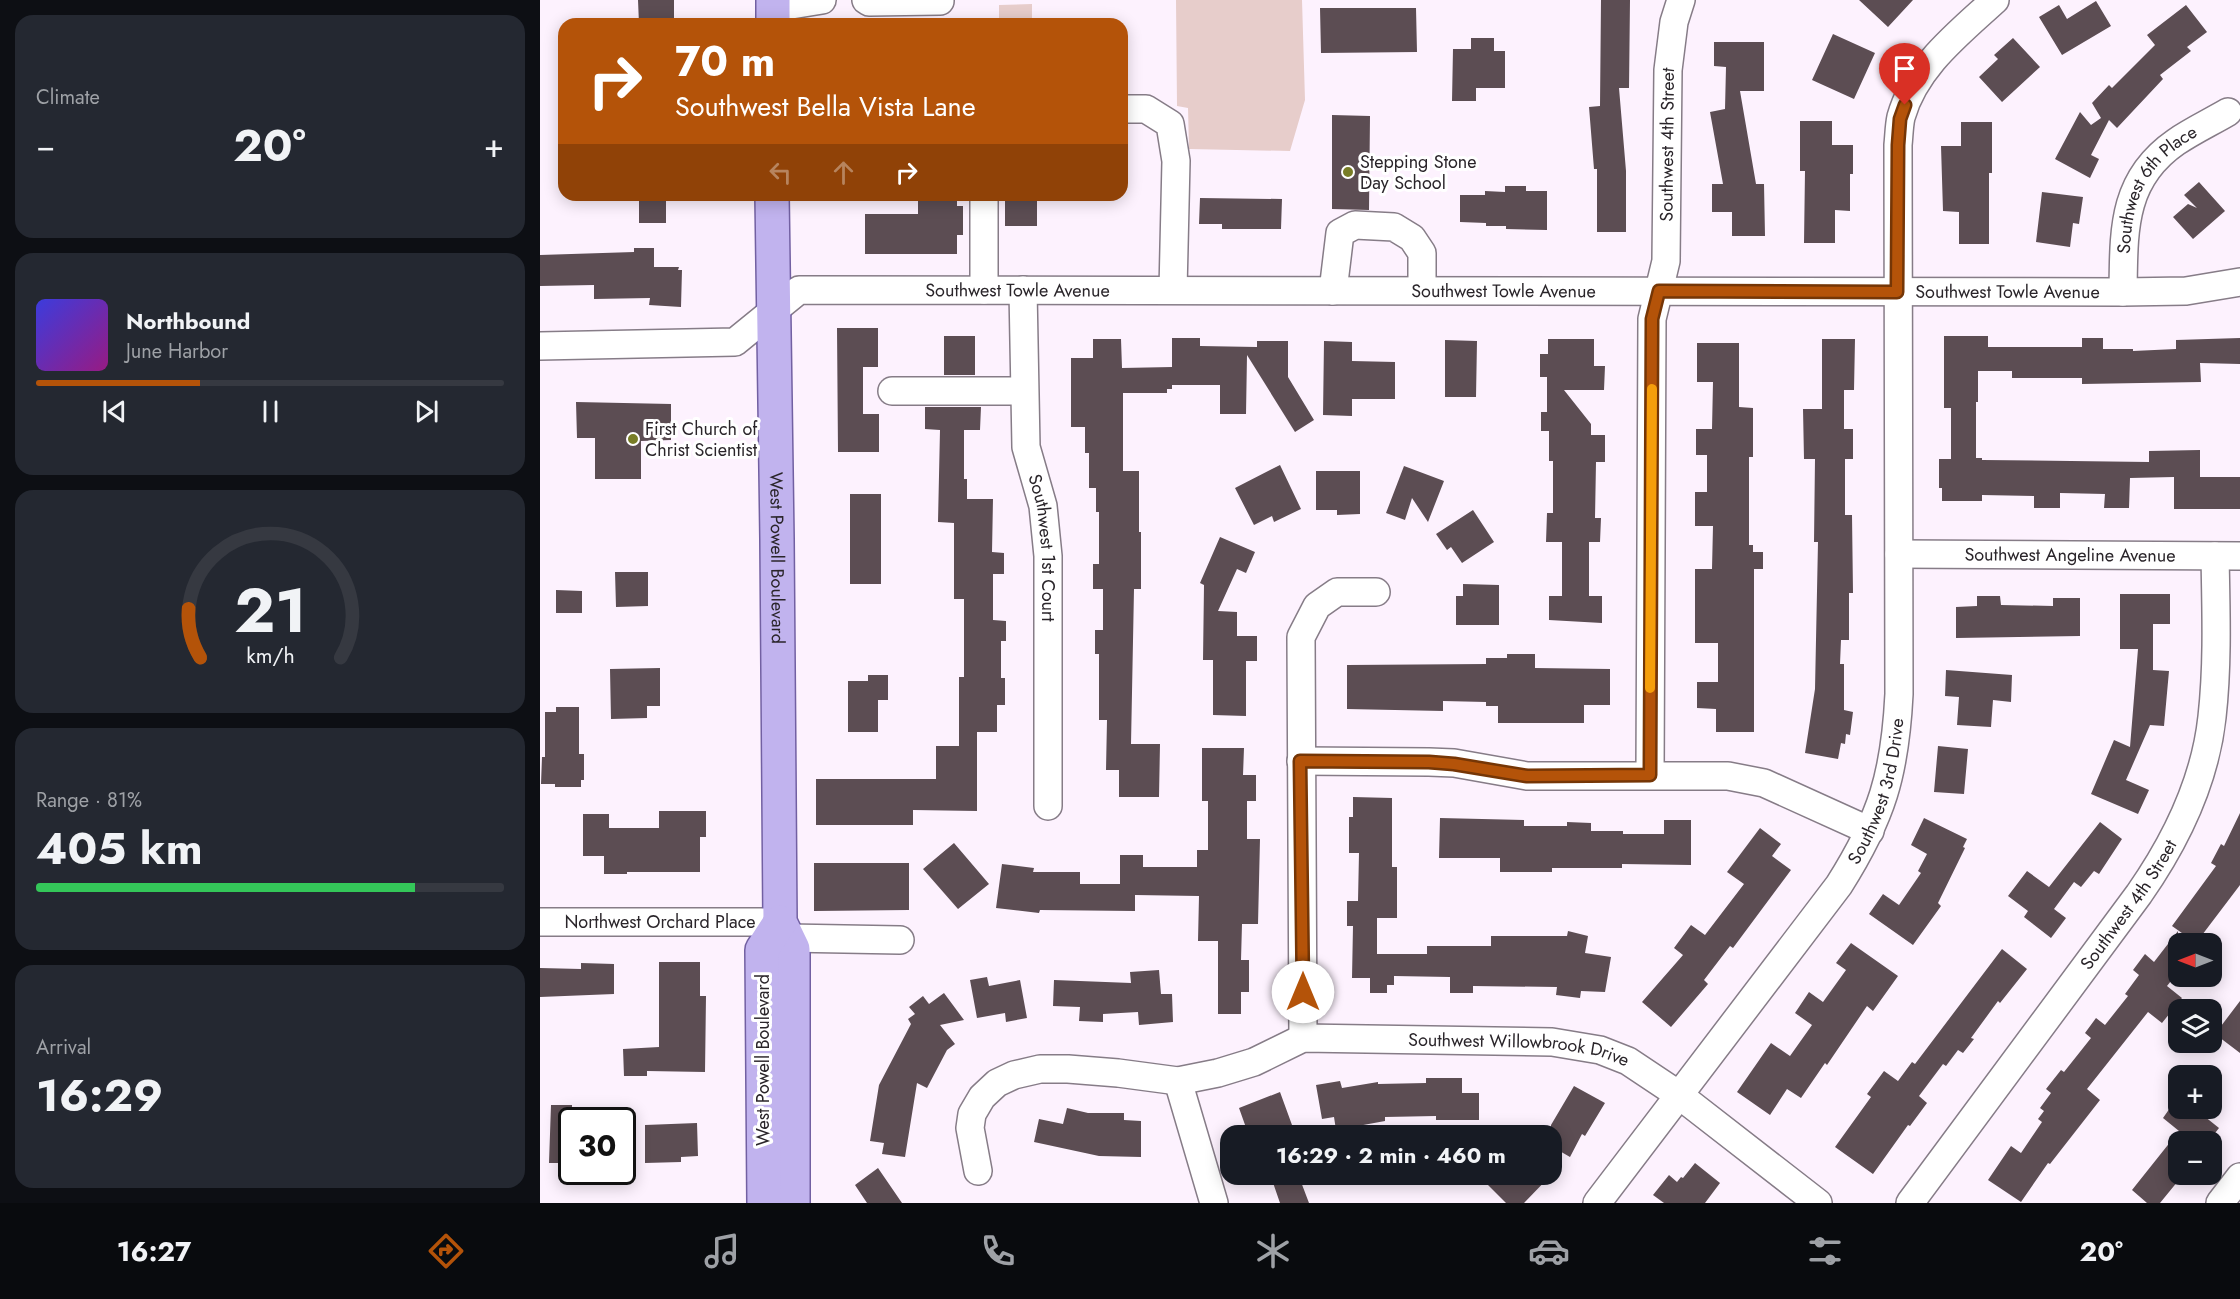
<!DOCTYPE html>
<meta charset="utf-8">
<style>
body{margin:0;font-family:Jost,sans-serif;background:#242831;color:#f1f3f6;height:100vh;display:flex;flex-direction:column;font-size:22px;white-space:nowrap}
*{box-sizing:border-box;margin:0}
p{font-size:20px;color:#9ea1a6}
.icon{flex:none;width:33px;height:33px;fill:none;stroke:currentColor;stroke-width:2;stroke-linecap:round;stroke-linejoin:round}
.map{position:relative;flex:1;overflow:hidden}
.panel{display:flex;flex-direction:column;gap:15px;padding:15px;background:#0d0f14;width:540px}
.panel>*{flex:none}
.guide{position:absolute;left:18px;top:18px;width:570px;height:183px;border-radius:18px;box-shadow:0 3px 15px #0003;background:#b45309;color:#fff;overflow:hidden}
.needle{width:39px;rotate:270deg}
.controls{position:absolute;left:1628px;top:933px;display:grid;gap:12px}
.controls a{display:grid;place-items:center;width:54px;height:54px;border-radius:12px;background:#171b24;box-shadow:0 3px 15px #0003;font-size:30px}
.speed{position:absolute;left:18px;top:1107px;display:flex;gap:12px;font-size:30px;font-weight:700;text-align:center}
.speed>*{display:grid;place-content:center;width:78px;height:78px;border-radius:50%;background:#171b24;box-shadow:0 3px 15px #0003;line-height:1}
.speed .limit{border:3px solid #111;border-radius:9px;background:#fff;color:#111}
.pin{position:absolute;display:grid;place-items:center;width:51px;height:51px;color:#fff;margin:-62px -26px;border-radius:50% 50% 50% 0;rotate:-45deg;box-shadow:0 0 6px #0007}
.pin .icon{rotate:45deg}
.me{position:absolute;width:66px;margin:-33px;rotate:0deg;stroke-linejoin:round;filter:drop-shadow(0 0 4px #0008)}
.turn{display:flex;align-items:center;gap:21px;height:126px;padding:0 18px;font-size:27px}
.turn .icon{width:78px;height:78px;stroke-width:2.5}
.turn b{display:block;font-size:42px;line-height:51px}
.lanes{display:flex;align-items:center;height:57px;padding:0 18px;background:#0003;justify-content:center;gap:30px;direction:ltr}
.lanes .off{opacity:.35}
.big{font-size:45px;font-weight:700;line-height:1.1}
.panel .widget{flex:1;display:flex;flex-direction:column;justify-content:center;gap:9px;min-width:0;padding:0 21px;border-radius:18px;background:#242831}
.panel .dial{align-items:center;gap:0}
.dial svg{height:156px;overflow:visible;fill:none;stroke:#363941;stroke-width:7;stroke-linecap:round;text-anchor:middle}
.dial text{fill:#f1f3f6;stroke:none}
.song{display:flex;align-items:center;gap:18px}
.cover{width:72px;height:72px;border-radius:9px;background:linear-gradient(135deg,hsl(240 70% 55%),hsl(310 70% 35%))}
.played{height:6px;border-radius:3px;background:linear-gradient(90deg,#b45309 35%,#363941 35%)}
.keys{display:flex;justify-content:space-around;direction:ltr}
.heat{display:flex;justify-content:space-between;align-items:center;font-size:33px;direction:ltr}
.charge{height:9px;border-radius:4px;background:linear-gradient(90deg,#34c759 81%,#363941 0)}
.trip{position:absolute;left:680px;top:1125px;width:342px;height:60px;border-radius:18px;background:#171b24;box-shadow:0 3px 15px #0003;font-weight:700;line-height:60px;text-align:center}
.tab-bar{display:flex;height:96px;justify-content:space-around;align-items:center;background:#090b0e;color:#9ea1a6}
.tab-bar .icon{width:42px;height:42px}
.tab-bar .on{color:#b45309}
.tab-bar b{font-size:27px;color:#f1f3f6}
main{display:flex;flex:1;min-height:0}
.map>svg:first-child{display:block}
.green{fill:#e7cdcb}
.building{fill:#5c4d53}
.lines{fill:none;stroke-linecap:round;stroke-linejoin:round}
.minor-casing{stroke:#867c87;stroke-width:30}
.major-casing{stroke:#7260a2;stroke-width:36}
.minor{stroke:#fff;stroke-width:27}
.major{stroke:#c1b3ee;stroke-width:33}
.route-casing{stroke:#753606;stroke-width:15}
.route{stroke:#b45309;stroke-width:10}
.slow{stroke:#f59e0b;stroke-width:10}
.poi-dot{fill:#787d26;stroke:#fff;stroke-width:2}
.labels{text-anchor:middle;stroke-width:6;stroke-linejoin:round;paint-order:stroke}
.street-label{font-size:18px;fill:#2a252a;stroke:#fff}
.poi-label{font-size:18px;fill:#2a252a;stroke:#fff;text-anchor:start}
</style>
<main>
<section class="panel">
<div class="widget"><p>Climate</p>
<div class="heat"><a>−</a><b class="big">20°</b><a>+</a></div>
</div>
<div class="widget">
<div class="song"><i class="cover"></i><div><b>Northbound</b><p>June Harbor</p></div></div>
<div class="played"></div>
<div class="keys"><svg class="icon" aria-label="previous" viewBox="0 0 24 24"><path d="M18 5L8 12l10 7zM5 5v14"/></svg><svg class="icon" aria-label="pause" viewBox="0 0 24 24"><path d="M8 5v14M16 5v14"/></svg><svg class="icon" aria-label="next" viewBox="0 0 24 24"><path d="M6 5l10 7-10 7zM19 5v14"/></svg></div>
</div>
<div class="widget dial"><svg viewBox="0 0 100 80">
<path d="M14 69A42 42 0 1 1 86 69"/>
<path d="M14 69A42 42 0 0 1 8 44" stroke="#b45309"/>
<text x="50" y="56" font-size="32" font-weight="700">21</text>
<text x="50" y="72" font-size="11">km/h</text>
</svg></div>
<div class="widget"><p>Range · 81%</p><b class="big">405 km</b><div class="charge"></div></div>
<div class="widget"><p>Arrival</p><b class="big">16:29</b></div>
</section>
<div class="map">
<svg width="1700" height="1203" viewBox="0 0 1700 1203">
<rect width="100%" height="100%" fill="#fdf2fe"/>
<path class="green" d="M636,0H762L765,100L750,151L649,149L648,108L637,106Z
M492,4V24H459V5Z"/>
<path class="building" d="M98,0H134V24H99Z
M1061,0H1090L1089,88H1079L1086,171V232H1057V169H1054L1049,107L1060,106Z
M1319,0H1373L1348,27Z
M1556,1L1571,26L1522,55L1499,17L1519,5L1527,19Z
M1646,5L1667,32L1647,47L1651,51L1620,75L1623,79L1577,128L1569,120L1551,155L1559,159L1550,178L1515,159L1540,112L1551,125L1561,118L1552,103L1569,85L1572,88L1615,45L1607,35Z
M780,8H876L877,52L781,53Z
M1293,34L1335,53L1314,99L1272,80Z
M931,38H954V51H965V88H936V101H912L913,49H931Z
M1473,38L1500,67L1462,102L1439,77L1458,59L1454,55Z
M1174,42H1224V91H1200L1216,184H1224L1225,236H1192V212H1172V184H1183L1170,112L1185,109L1186,67L1174,66Z
M792,115L830,116L829,210L792,209Z
M1260,121H1292V145H1313V174H1310V211L1295,210V243H1264L1265,171H1260Z
M1421,122H1452V173H1449V244H1419V212L1403,211L1401,146H1421Z
M1659,182L1685,211L1653,239L1633,217L1648,204L1657,208L1644,195Z
M965,186H986V191H1007V230L966,229V226H946V223L920,222V195H945V191L965,192Z
M1502,192L1543,197L1539,224L1533,223L1530,247L1496,242Z
M99,195H126V223H99Z
M378,195H417V206H423V235H417V254H325V214H378Z
M465,195H497V226H465Z
M660,198L742,199L741,229H682V224H659Z
M94,248H114V267H139L138,270H142L141,307L109,305L110,298L54,299V285L0,286V255L94,252Z
M297,328H338V367H323V414H339V452H298Z
M404,336H435V375H404Z
M1404,336H1448V347H1542V338H1563V349H1593V351L1636,349V340L1700,338V364L1660,363L1661,382L1542,384V378H1472V371H1438V402H1436V458H1442V460L1609,462V451L1660,450V477H1700V509H1634V477L1590,478L1589,508H1564L1565,494L1520,493V508H1494V496L1442,495V501H1402V488H1399V459H1411V408H1404Z
M632,338H660V346L717,347V341H748V377L774,420L755,432L707,355L706,414H680V385H632V389H627V393H583V471H599V532H601V589H594L591,744H620L619,797H579V770H566L567,720H559V654H555V630H563V589H553V564H559V512H556V488H549V453H545V427H531V358H553V339H581L582,368L632,367Z
M1008,339H1054V366H1065L1064,390H1024L1051,424V435H1065V462H1056L1055,518H1061L1060,542H1049V596H1062V623L1009,620V596H1022V542H1006L1007,513H1013V461H1009V431H1001V412H1007V377H1000V354H1008Z
M1282,339H1315L1314,390H1304V429H1313V459H1305V515H1312L1313,593H1309V640H1301L1300,664H1304V710L1313,712L1310,735L1306,734L1305,744L1301,743L1298,759L1265,753L1275,689L1278,542H1274L1275,459H1264L1263,409H1282Z
M905,340L937,341L936,397H905Z
M784,341L812,342V361L855,362V399H812V416L783,415Z
M1157,343H1199V407L1213,408V457H1209V545H1213V552H1223V569H1214V732H1176V709L1157,708V682H1178V643H1155V569H1172L1173,526H1155V492H1167V455H1156V429H1172L1173,382H1157Z
M36,402L131,404V440L101,441V479H55V438H37Z
M385,407H441L440,430H424V479H427V499H453L452,552L464,553V574H453V620L466,621V641H461V678H465V705H457V732H437V811L373,810V825H276V779H396V746H419V677H424V599H414V523L398,522L400,430L385,429Z
M740,465L761,509L734,522L732,516L714,525L695,488Z
M864,466L904,481L888,522L872,498L865,520L846,513Z
M776,471H820V514L797,515V510H776Z
M310,494H341V584H310Z
M933,510L954,542L922,563L911,547L907,550L896,534Z
M680,537L715,552L706,573L697,569L678,611L697,612V636H717V661H706V716L673,715V660H663L664,585L660,583Z
M75,572H108V606L76,607Z
M923,584L959,585V625H916V596H923Z
M16,590L42,591V613H16Z
M1580,594H1630V624H1613V670L1629,671L1624,726L1610,725L1586,780L1609,790L1598,814L1551,794L1574,740L1590,747L1598,649H1580Z
M1437,596H1460L1461,605L1513,606V598H1540V636L1416,638V607L1437,606Z
M967,654H995V668L1070,669V705H1044V723H958V706H946V702L903,701V711L807,709V665L946,664V658H967Z
M120,668V706H107V718L71,719L70,669Z
M1406,670L1472,675L1471,702L1453,700L1451,727L1417,725L1419,697L1405,696Z
M328,675H348V700H338V732H308V681H328Z
M16,707H39V754H44V780H41V787H15V784H1L2,757H5V712H16Z
M1398,746L1428,749L1424,794L1394,792Z
M662,748H704L703,775H716V801H707V839H720L718,924H702L701,960H709V992H701V1014H678V941H658L659,896L595,895V911L500,910L499,913L456,908L462,864L494,868L493,872H540V884H580V855H603V867H657V850H668V801H662Z
M813,797L852,798V867H857V918H837V954H887V946H951V936H1027L1028,931L1048,936L1045,953L1071,957L1065,992L1041,991L1040,998L1016,995L1017,987L933,986V993H910V977L854,976V985H847V993H830V978H812L813,926H807V901H818L819,853H809V817H813Z
M119,811H166V837H160V872H87V874H64V856H43V814H69V828H119Z
M1700,813V885L1656,943L1632,926L1676,866L1671,863L1681,844L1684,846Z
M900,818L984,820V826H1027V822L1051,823V831H1083V834H1124V820H1151V865L1082,864V868H1012V872H960V858H899Z
M1384,818L1427,839L1423,847L1425,848L1398,903L1401,906L1373,945L1329,914L1343,894L1359,905L1381,873L1378,871L1387,854L1371,845Z
M1560,822L1582,839L1559,874L1554,871L1541,887L1534,882L1514,909L1526,918L1511,938L1484,917L1488,911L1468,896L1487,871L1509,887Z
M1220,828L1241,844L1232,856L1251,870L1193,948L1190,946L1164,980L1168,984L1131,1027L1102,1002L1143,955L1134,948L1151,925L1165,935L1204,884L1187,872Z
M414,843L449,884L418,909L383,869Z
M274,863H369V910L274,911Z
M1638,931V972L1627,986L1642,998L1622,1023L1608,1012L1547,1089L1560,1100L1510,1164L1508,1163L1481,1202L1448,1180L1471,1146L1481,1153L1502,1122L1498,1119L1504,1111L1500,1108L1511,1093L1506,1089L1521,1070L1524,1072L1551,1038L1545,1033L1556,1018L1565,1025L1588,996L1585,994L1599,975L1593,970L1605,954L1614,962Z
M1311,943L1358,976L1333,1011L1327,1006L1287,1065L1285,1063L1261,1098L1247,1089L1230,1115L1197,1092L1231,1043L1250,1056L1272,1025L1255,1013L1269,992L1283,1002L1306,970L1296,963Z
M1462,949L1487,969L1460,1003L1458,1001L1431,1038L1434,1039L1423,1053L1418,1050L1406,1066L1403,1064L1379,1096L1387,1103L1370,1126L1368,1125L1333,1174L1295,1147L1331,1097L1327,1094L1344,1071L1358,1081L1372,1062L1375,1064Z
M119,962H160V996H166L165,1072L107,1071V1076H84L83,1049L119,1047Z
M41,963L74,964V994L0,997V968L41,969Z
M619,970L621,994H632L633,1022L599,1025L598,1012L563,1014V1022L539,1021L540,1007L513,1006L514,980L591,983L590,972Z
M447,977L449,986L480,980L487,1018L466,1022L465,1013L437,1018L430,980Z
M404,993L424,1020L400,1025L415,1044L407,1050L387,1088L377,1083L365,1157L342,1154L344,1143L330,1141L339,1085L371,1024L368,1019L375,1014L369,1007L383,996L389,1004Z
M1700,1001V1053L1675,1034Z
M886,1078H922V1093H939V1120H896V1116L845,1117V1121L796,1130L794,1117L782,1119L776,1085L800,1081L802,1088L838,1082V1084L886,1083Z
M1034,1086L1065,1103L1045,1136L1042,1134L1030,1157L1011,1146V1125Z
M740,1092L756,1136H709L699,1108Z
M11,1105H32V1163H9Z
M527,1108L548,1113H584V1120L601,1121V1157L559,1156L494,1142L499,1119L523,1124Z
M1630,1108H1654L1679,1128L1668,1142H1638V1181L1620,1203H1607L1592,1190L1639,1131L1623,1118Z
M157,1123L158,1156L141,1157V1162L105,1163V1125Z
M1155,1163L1180,1183L1165,1203H1124L1113,1195L1129,1175L1137,1182L1141,1177L1143,1178Z
M338,1168L362,1203H327L315,1185Z
M730,1174H758L769,1203H740Z
M956,1174H1012L984,1203H966L947,1184Z"/>
<g class="lines">
<g class="minor-casing">
<g id="minor">
<path d="M326,0L329,2L400,1"/>
<path d="M233,8L282,0"/>
<path d="M582,109H606L630,124L636,161L633,290"/>
<path d="M444,195V290"/>
<path id="s1" d="M483,290L486,447L503,506L508,556V806"/>
<path d="M793,291L800,233L815,225L854,227L872,238L882,253V290"/>
<path id="s2" d="M1583,292C1584,232 1581,180 1636,142C1652,131 1671,122 1688,112"/>
<path id="s3" d="M0,346L195,342L259,290L1583,292L1646,291L1700,282"/>
<path d="M352,391H484"/>
<path id="s4" d="M1359,554L1700,556"/>
<path d="M761,761L889,762L914,763L987,776H1188L1224,783L1330,831"/>
<path id="s5" d="M1110,775L1112,319L1126,261L1128,70L1134,22L1141,0"/>
<path id="s6" d="M0,922H240"/>
<path d="M248,938L360,940"/>
<path d="M763,1038L761,637L777,606L797,592H836"/>
<path d="M638,1081L674,1203"/>
<path id="s7" d="M438,1171L430,1128L432,1114L442,1097L457,1083L474,1075L500,1069H528L578,1073L638,1081L678,1073L714,1062L763,1038L1012,1042L1060,1050L1088,1061L1139,1095L1278,1203"/>
<path id="s8" d="M1057,1203L1299,885C1342,817 1355,774 1359,694L1358,145C1359,136 1359,126 1361,117C1375,67 1418,34 1455,0"/>
<path id="s9" d="M1370,1203L1599,894C1636,841 1665,782 1672,717C1678,664 1676,609 1675,556"/>
<path d="M1680,1203L1700,1177"/>
</g>
</g>
<g class="major-casing">
<g id="major">
<path d="M233,0V24"/>
<path id="s10" d="M232,195L237,539L240,922L253,949V1203"/>
<path d="M224,1203L222,950L240,922"/>
</g>
</g>
<use href="#minor" class="minor"/>
<use href="#major" class="major"/>
</g>
<g class="lines">
<g class="route-casing">
<path id="route" d="M763,992L760,761L889,762L914,764L987,776L1110,775L1112,319L1119,291L1357,292L1358,145L1360,119L1365,105"/>
</g>
<use href="#route" class="route"/>
<path class="slow" d="M1110,688L1112,389"/>
</g>
<g class="poi-dot">
<circle cx="808" cy="172" r="6"/>
<circle cx="93" cy="439" r="6"/>
</g>
<g class="labels">
<g class="street-label">
<text dy="6" stroke="none"><textPath href="#s5" startOffset="632">Southwest 4th Street</textPath></text>
<text dy="6" stroke="none"><textPath href="#s2" startOffset="114">Southwest 6th Place</textPath></text>
<text dy="6" stroke="none"><textPath href="#s3" startOffset="496">Southwest Towle Avenue</textPath></text>
<text dy="6" stroke="none"><textPath href="#s3" startOffset="982">Southwest Towle Avenue</textPath></text>
<text dy="6" stroke="none"><textPath href="#s3" startOffset="1486">Southwest Towle Avenue</textPath></text>
<text dy="6" stroke="none"><textPath href="#s1" startOffset="260">Southwest 1st Court</textPath></text>
<text dy="6" stroke="none"><textPath href="#s4" startOffset="171">Southwest Angeline Avenue</textPath></text>
<text dy="6" stroke="none"><textPath href="#s10" startOffset="363">West Powell Boulevard</textPath></text>
<text dy="6" stroke="none"><textPath href="#s8" startOffset="502">Southwest 3rd Drive</textPath></text>
<text dy="6" stroke="none"><textPath href="#s9" startOffset="370">Southwest 4th Street</textPath></text>
<text dy="6" stroke="none"><textPath href="#s6" startOffset="120">Northwest Orchard Place</textPath></text>
<text dy="6" stroke="none"><textPath href="#s7" startOffset="632">Southwest Willowbrook Drive</textPath></text>
<text transform="translate(223 1060) rotate(-90)" y="6">West Powell Boulevard</text>
</g>
<g class="poi-label">
<text x="820" y="168">Stepping Stone<tspan x="820" dy="21">Day School</tspan></text>
<text x="105" y="435">First Church of<tspan x="105" dy="21">Christ Scientist</tspan></text>
</g>
</g>
</svg>
<div class="controls">
<a><svg class="needle" viewBox="-14 -14 28 28"><path d="M0-13l5 13h-10z" fill="#e53935"/><path d="M0 13l5-13h-10z" fill="#9ea1a6"/></svg></a>
<a><svg class="icon" aria-label="layers" viewBox="0 0 24 24"><path d="M12 4l9 5-9 5-9-5zM3 14l9 5 9-5"/></svg></a>
<a>+</a>
<a>−</a>
</div>
<div class="speed"><div class="limit">30</div></div>
<div class="pin" style="left:1365px;top:105px;background:#d93025"><svg class="icon" aria-label="arrive" viewBox="0 0 24 24"><path d="M6 21V4h12l-3 4 3 4H6"/></svg></div>
<svg class="me" style="left:763px;top:992px" viewBox="-20 -20 40 40"><circle r="19" fill="#fff"/><path d="M0-13L10 11 0 6-10 11z" fill="#b45309"/></svg>
<div class="trip">16:29 · 2 min · 460 m</div>
<div class="guide">
<div class="turn"><svg class="icon" aria-label="right" viewBox="0 0 24 24"><path d="M7 20v-9h11M14 6l5 5-5 5"/></svg><div><b>70 m</b>Southwest Bella Vista Lane</div></div>
<div class="lanes"><svg class="icon off" aria-label="left" viewBox="0 0 24 24"><path d="M17 20v-9H6M10 6l-5 5 5 5"/></svg><svg class="icon off" aria-label="ahead" viewBox="0 0 24 24"><path d="M12 20V5M6 11l6-6 6 6"/></svg><svg class="icon" aria-label="right" viewBox="0 0 24 24"><path d="M7 20v-9h11M14 6l5 5-5 5"/></svg></div>
</div>
</div>
</main>
<nav class="tab-bar">
<b>16:27</b>
<svg class="icon on" aria-label="directions" viewBox="0 0 24 24"><path d="M12 3l9 9-9 9-9-9zM9 14v-3h6M13 9l2 2-2 2"/></svg>
<svg class="icon" aria-label="music" viewBox="0 0 24 24"><path d="M9 18V5l10-2v13"/><circle cx="6" cy="18" r="3"/><circle cx="16" cy="16" r="3"/></svg>
<svg class="icon" aria-label="phone" viewBox="0 0 24 24"><path d="M5 4h4l2 5-3 2q2 4 5 5l2-3 5 2v4C11 20 4 13 5 4z"/></svg>
<svg class="icon" aria-label="climate" viewBox="0 0 24 24"><path d="M12 3v18M4 7l16 10M4 17L20 7"/></svg>
<svg class="icon" aria-label="car" viewBox="0 0 24 24"><path d="M5 17H2v-5l4-1 3-4h7l3 4 3 1v5h-3M9 17h6M6 11h13"/><circle cx="7" cy="17" r="2"/><circle cx="17" cy="17" r="2"/></svg>
<svg class="icon" aria-label="filters" viewBox="0 0 24 24"><path d="M4 7h16M4 17h16"/><circle cx="9" cy="7" r="2"/><circle cx="15" cy="17" r="2"/></svg>
<b>20°</b>
</nav>
